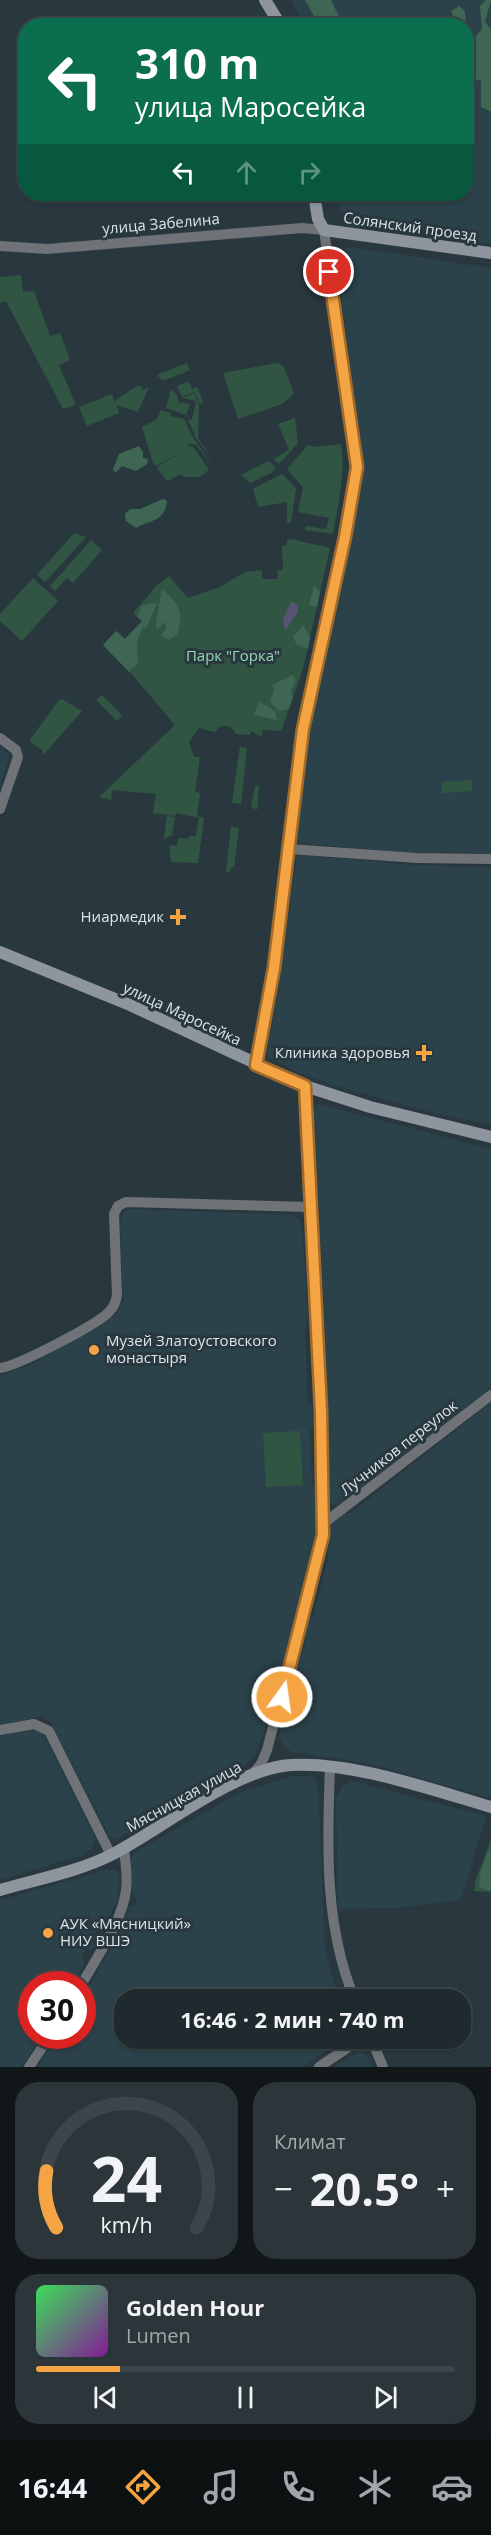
<!DOCTYPE html>
<html lang="ru">
<meta charset="utf-8">
<style>
body{margin:0;font-family:"Open Sans",sans-serif;background:#2c363a;color:#f1f3f6;height:100vh;display:flex;flex-direction:column;font-size:22px;white-space:nowrap}
*{box-sizing:border-box;margin:0}
p{font-size:20px;color:#a1a7aa}
.icon{flex:none;width:33px;height:33px;fill:none;stroke:currentColor;stroke-width:2;stroke-linecap:round;stroke-linejoin:round}
.map{position:relative;height:2067px;overflow:hidden}
.panel{display:flex;flex-direction:column;gap:15px;padding:15px;background:#111719;flex:1}
.panel>*{flex:none}
.top-card{position:absolute;left:18px;top:18px;width:456px;height:183px;border-radius:24px;box-shadow:0 2px 4px #0004,0 0 0 2px #3c464a;background:#0b6e4f;color:#fff;overflow:hidden}
.speed{position:absolute;left:18px;top:1971px;display:flex;gap:12px;font-size:30px;font-weight:700;text-align:center}
.speed>*{display:grid;place-content:center;width:78px;height:78px;border-radius:50%;background:#1f2a2e;box-shadow:0 2px 4px #0004,0 0 0 2px #3c464a;line-height:1}
.speed .limit{border:9px solid #d22;background:#fff;color:#111}
.pin{position:absolute;display:grid;place-items:center;width:51px;height:51px;color:#fff;margin:-26px;border:3px solid #fff;border-radius:50%;box-shadow:0 2px 6px #0007}
.me{position:absolute;width:66px;margin:-33px;rotate:14deg;stroke-linejoin:round;filter:drop-shadow(0 0 4px #0008)}
.turn{display:flex;align-items:center;gap:21px;height:126px;padding:0 18px;font-size:27px}
.turn .icon{width:78px;height:78px;stroke-width:2.5}
.turn b{display:block;font-size:42px;line-height:51px}
.lanes{display:flex;align-items:center;height:57px;padding:0 18px;background:#0003;justify-content:center;gap:30px;direction:ltr}
.lanes .off{opacity:.35}
.big{font-size:45px;font-weight:700;line-height:1.1}
.panel .tile{flex:1;display:flex;flex-direction:column;justify-content:center;gap:9px;min-width:0;padding:0 21px;border-radius:24px;background:#2c363a}
.panel .dial{align-items:center;gap:0}
.dial svg{height:156px;overflow:visible;fill:none;stroke:#3c464a;stroke-width:7;stroke-linecap:round;text-anchor:middle}
.dial text{fill:#f1f3f6;stroke:none}
.song{display:flex;align-items:center;gap:18px}
.cover{width:72px;height:72px;border-radius:9px;background:linear-gradient(135deg,hsl(130 70% 55%),hsl(290 70% 35%))}
.played{height:6px;border-radius:3px;background:linear-gradient(90deg,#f4a443 20%,#3c464a 20%)}
.keys{display:flex;justify-content:space-around;direction:ltr}
.heat{display:flex;justify-content:space-between;align-items:center;font-size:33px;direction:ltr}
.panel .tiles{flex:1;display:grid;gap:15px;grid-template-columns:1fr 1fr}
.tile:last-child{grid-column:span 2}
.trip{position:absolute;left:114px;top:1989px;width:357px;height:60px;border-radius:24px;background:#1f2a2e;box-shadow:0 2px 4px #0004,0 0 0 2px #3c464a;font-weight:700;line-height:60px;text-align:center}
.menu{display:flex;height:96px;justify-content:space-around;align-items:center;background:#0c1112;color:#a1a7aa}
.menu .icon{width:42px;height:42px}
.menu .selected{color:#f4a443}
.menu b{font-size:27px;color:#f1f3f6}
.map>svg:first-child{display:block}
.built{fill:#2b424b}
.green{fill:#305643}
.forest{fill:#3f6653}
.water{fill:#565375}
.lines{fill:none;stroke-linecap:round;stroke-linejoin:round}
.street{stroke:#6f7378;stroke-width:10}
.secondary{stroke:#8e959e;stroke-width:12}
.route-casing{stroke:#9f6b2c;stroke-width:15}
.route{stroke:#f4a443;stroke-width:10}
.poi-dot{fill:#f4a443;stroke:#29383e;stroke-width:2}
.labels{text-anchor:middle;stroke-width:6;stroke-linejoin:round;paint-order:stroke}
.street-label{font-size:15px;fill:#dbe4e8;stroke:#29383e}
.park-label{font-size:15px;fill:#93d7b4;stroke:#29383e}
.poi-label{font-size:15px;fill:#dbe4e8;stroke:#29383e;text-anchor:end}
</style>
<div class="map">
<svg width="491" height="2067" viewBox="0 0 491 2067">
<rect width="100%" height="100%" fill="#29383e"/>
<path class="built" d="M291,0H491V244L354,223L344,217L338,203L337,194H466V26L305,25Z
M351,247L491,268V853L403,852L296,843L311,722L364,468L336,259L338,251Z
M0,747L8,753L9,758L0,787Z
M297,855L415,865L491,867V1125L434,1113L340,1087L299,1073L268,1057L267,1048L276,1004Z
M318,1104L491,1149V1388L336,1506L327,1502L326,1488L330,1483L325,1324L315,1132L313,1129V1109Z
M130,1209L291,1215L300,1219L303,1237L308,1321L305,1329L308,1402L312,1406L313,1426L310,1431L312,1484L317,1488V1530L315,1550L268,1721L254,1757L244,1765L196,1795L115,1840L109,1836L52,1724L41,1716L0,1726V1376L33,1364L117,1314L123,1300L120,1222L123,1213Z
M491,1402V1798L366,1763L292,1752L285,1748L279,1737L285,1707L294,1670L298,1667L306,1639L304,1635L308,1618L313,1616L329,1556L327,1551L331,1524L345,1513H351Z
M28,1729L39,1731L46,1739L96,1839L92,1849L82,1855L0,1880V1736Z
M292,1776H311L315,1778L318,1785L325,1949L339,1999L124,2000V2038L342,2039L303,2067H37L58,2036H82L83,1998L120,1931L130,1906H135L137,1899L133,1895L130,1859L135,1852L239,1793Z
M352,1781L486,1816L461,1900L396,1908L338,1909L336,1800L342,1786Z
M106,1870H116L120,1876L117,1902L104,1928L100,1932L96,1931L92,1938L95,1941L94,1947L91,1950L86,1949L82,1956L85,1962L74,1984H32V2036H42L21,2067H0V1900Z
M359,2052L366,2055L373,2067H333Z"/>
<path class="green" d="M21,275L23,292L34,291L50,336L60,333L70,360L59,365L76,405L63,409L6,301L0,303V277Z
M187,363L190,370L166,380H162L157,375Z
M278,363L284,367L294,394L282,404L238,419L223,373Z
M189,381L192,389L197,387L203,402L200,404L194,392L182,397L177,386Z
M137,386H141L143,390L149,387L138,412L117,405L119,413L87,426L79,407L112,394L116,405V400Z
M171,389L178,396V402L190,404L186,415L166,408Z
M194,393L199,405L198,438L215,464L196,438L188,420L192,419L196,401L182,398Z
M161,410L171,413V416L184,419L194,439L213,466L195,444H188L189,447H193L209,470L199,477H184L181,474L167,481L158,469L157,467L184,450L156,466L153,463L142,427L156,420Z
M295,418L298,443L279,464L274,459L289,450L278,424Z
M341,444C346,474 338,504 333,534L305,530L306,526L326,529L329,518L298,512L303,487L287,469L308,445L316,447Z
M269,461L276,468L271,473L250,483L241,475Z
M282,474L296,488L291,523H287V502L258,507L253,489Z
M74,533L86,537L45,582L37,575Z
M291,539L330,548L303,669L281,731L262,730L263,735L260,736L251,731L250,735L236,734C231,724 221,723 215,732L199,728L189,742L194,757H200L195,792L200,793L197,816L204,818L198,863L171,862L169,845L177,846L178,838L188,839L189,836H196L199,818L176,813L175,816L153,813L156,794L112,790L111,800L99,797L175,725L119,659L103,645L116,631L125,639L142,621L133,613L158,584L169,576L188,598L220,587L245,572L262,570V579H277L278,570H283L282,546L287,545V540Z
M91,540L102,550L73,583L67,578L55,591L50,586Z
M33,578L58,601L22,641L0,621V614Z
M102,695L122,715L117,721L96,700Z
M62,699L82,711L43,755L42,750L29,741L58,701Z
M240,746L247,749L241,804L232,803Z
M472,780V791L442,793V782Z
M255,786H259L257,810L251,807Z
M167,816L175,817L172,835L164,839Z
M231,826L239,828L234,867H231L230,872H226Z
M300,1431L303,1485L266,1487L263,1433Z
M491,1839V1892L474,1891L475,1882Z"/>
<path class="forest" d="M305,0H331L343,25H319Z
M486,0H491L485,22L491,29V112L481,107V79L471,83L466,101L467,33L475,37L482,29L480,6Z
M459,6L465,11L466,25H456L451,11Z
M139,446L143,452V458L148,459L147,464L136,471L122,466L115,473L113,469L119,454Z
M163,499L167,501C164,523 151,519 136,528L126,521L125,514L130,509H140Z
M314,585L320,592L317,607L309,605Z
M162,589C178,603 185,612 177,634L169,640L161,636L166,629V622L157,629L156,621Z
M153,603L157,604L146,628L144,627C135,638 137,649 138,663L129,672L103,645L116,631L125,639L142,621L137,616L140,613L141,606Z
M303,625L310,638L308,649L297,645L293,637Z
M293,675L296,680L291,691L293,697L289,709L279,711L270,702L274,690L272,685Z
M259,702L275,711L277,720L254,715Z
M490,1848L491,1890L488,1891L479,1886L481,1870Z"/>
<path class="water" d="M291,602L297,604L298,612L285,631L283,620Z"/>
<g class="lines">
<path class="street" d="M0,246L47,249L302,228L324,230L357,467L345,537L303,729L276,951L269,1003L256,1065
M0,738L16,750L18,757L0,809
M289,849L417,858L491,859
M0,1368C18,1366 96,1325 109,1312C114,1307 116,1302 117,1295L114,1214L118,1206L126,1202L310,1207
M324,1523L491,1395
M0,1730L34,1724L49,1731L111,1855
M330,1766C327,1844 324,1927 355,2000
M251,1776L261,1764L267,1750L323,1535L321,1411L305,1086
M82,1984C96,1958 123,1920 126,1890C128,1876 125,1861 124,1847
M371,2038L383,2067
M29,2067L50,2036
M319,2067L362,2038"/>
<path class="secondary" d="M265,0L281,26
M314,194L318,219L324,230L491,253
M0,952L130,1005L305,1086L370,1107L491,1137
M0,1890C37,1879 78,1872 113,1854C161,1829 237,1768 291,1765C351,1761 433,1790 491,1807"/>
</g>
<g class="lines">
<g class="route-casing">
<path id="route" d="M282,1697L323,1535L321,1411L305,1086L256,1065L274,968L303,729L345,537L357,467L329,272"/>
</g>
<use href="#route" class="route"/>
</g>
<g class="poi-dot">
<path d="M175 908h6v6h6v6h-6v6h-6v-6h-6v-6h6z"/>
<path d="M421 1044h6v6h6v6h-6v6h-6v-6h-6v-6h6z"/>
<circle cx="94" cy="1350" r="6"/>
<circle cx="48" cy="1933" r="6"/>
</g>
<g class="labels">
<g class="street-label">
<text transform="translate(161 224) rotate(-5)" y="5">улица Забелина</text>
<text transform="translate(410 227) rotate(8)" y="5">Солянский проезд</text>
<text transform="translate(182 1014) rotate(25)" y="5">улица Маросейка</text>
<text transform="translate(399 1448) rotate(-38)" y="5">Лучников переулок</text>
<text transform="translate(184 1797) rotate(-29)" y="5">Мясницкая улица</text>
</g>
<g class="park-label">
<text x="233" y="661">Парк "Горка"</text>
</g>
<g class="poi-label">
<text x="164" y="922">Ниармедик</text>
<text x="410" y="1058">Клиника здоровья</text>
<text x="106" y="1346" text-anchor="start">Музей Златоустовского<tspan x="106" dy="17">монастыря</tspan></text>
<text x="60" y="1929" text-anchor="start">АУК «Мясницкий»<tspan x="60" dy="17">НИУ ВШЭ</tspan></text>
</g>
</g>
</svg>
<div class="speed"><div class="limit">30</div></div>
<div class="pin" style="left:329px;top:272px;background:#d93025"><svg class="icon" aria-label="arrive" viewBox="0 0 24 24"><path d="M6 21V4h12l-3 4 3 4H6"/></svg></div>
<svg class="me" style="left:282px;top:1697px" viewBox="-20 -20 40 40"><circle r="17" fill="#f4a443" stroke="#fff" stroke-width="3"/><path d="M0-11L8 9 0 5-8 9z" fill="#fff"/></svg>
<div class="trip">16:46 · 2 мин · 740 m</div>
<div class="top-card">
<div class="turn"><svg class="icon" aria-label="left" viewBox="0 0 24 24"><path d="M17 20v-9H6M10 6l-5 5 5 5"/></svg><div><b>310 m</b>улица Маросейка</div></div>
<div class="lanes"><svg class="icon" aria-label="left" viewBox="0 0 24 24"><path d="M17 20v-9H6M10 6l-5 5 5 5"/></svg><svg class="icon off" aria-label="ahead" viewBox="0 0 24 24"><path d="M12 20V5M6 11l6-6 6 6"/></svg><svg class="icon off" aria-label="right" viewBox="0 0 24 24"><path d="M7 20v-9h11M14 6l5 5-5 5"/></svg></div>
</div>
</div>
<section class="panel">
<div class="tiles">
<div class="tile dial"><svg viewBox="0 0 100 80">
<path d="M14 69A42 42 0 1 1 86 69"/>
<path d="M14 69A42 42 0 0 1 9 40" stroke="#f4a443"/>
<text x="50" y="56" font-size="32" font-weight="700">24</text>
<text x="50" y="72" font-size="11">km/h</text>
</svg></div>
<div class="tile"><p>Климат</p>
<div class="heat"><a>−</a><b class="big">20.5°</b><a>+</a></div>
</div>
<div class="tile">
<div class="song"><i class="cover"></i><div><b>Golden Hour</b><p>Lumen</p></div></div>
<div class="played"></div>
<div class="keys"><svg class="icon" aria-label="previous" viewBox="0 0 24 24"><path d="M18 5L8 12l10 7zM5 5v14"/></svg><svg class="icon" aria-label="pause" viewBox="0 0 24 24"><path d="M8 5v14M16 5v14"/></svg><svg class="icon" aria-label="next" viewBox="0 0 24 24"><path d="M6 5l10 7-10 7zM19 5v14"/></svg></div>
</div>
</div>
</section>
<nav class="menu">
<b>16:44</b>
<svg class="icon selected" aria-label="directions" viewBox="0 0 24 24"><path d="M12 3l9 9-9 9-9-9zM9 14v-3h6M13 9l2 2-2 2"/></svg>
<svg class="icon" aria-label="music" viewBox="0 0 24 24"><path d="M9 18V5l10-2v13"/><circle cx="6" cy="18" r="3"/><circle cx="16" cy="16" r="3"/></svg>
<svg class="icon" aria-label="phone" viewBox="0 0 24 24"><path d="M5 4h4l2 5-3 2q2 4 5 5l2-3 5 2v4C11 20 4 13 5 4z"/></svg>
<svg class="icon" aria-label="climate" viewBox="0 0 24 24"><path d="M12 3v18M4 7l16 10M4 17L20 7"/></svg>
<svg class="icon" aria-label="car" viewBox="0 0 24 24"><path d="M5 17H2v-5l4-1 3-4h7l3 4 3 1v5h-3M9 17h6M6 11h13"/><circle cx="7" cy="17" r="2"/><circle cx="17" cy="17" r="2"/></svg>
</nav>
